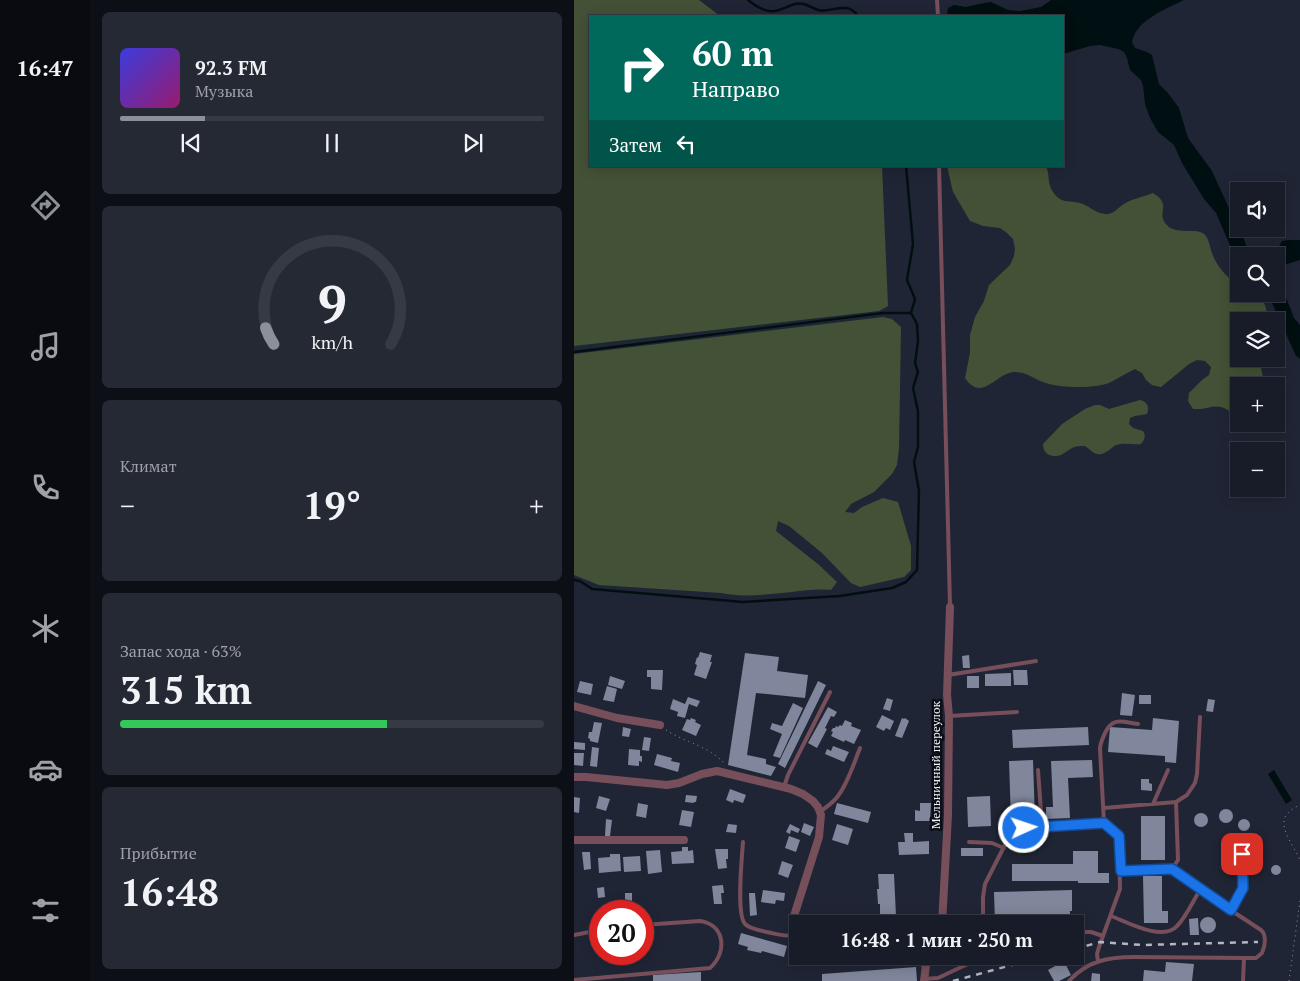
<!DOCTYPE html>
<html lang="ru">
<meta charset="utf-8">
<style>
body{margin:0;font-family:"PT Serif",serif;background:#252934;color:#f1f3f6;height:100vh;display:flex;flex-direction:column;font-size:19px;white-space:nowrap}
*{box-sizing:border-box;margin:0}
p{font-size:16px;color:#9fa1a8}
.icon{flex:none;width:28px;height:28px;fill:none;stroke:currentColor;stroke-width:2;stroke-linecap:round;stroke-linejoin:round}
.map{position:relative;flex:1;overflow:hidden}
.drawer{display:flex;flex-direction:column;gap:12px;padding:12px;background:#0d0f16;width:484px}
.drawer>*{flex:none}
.guide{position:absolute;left:15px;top:15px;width:475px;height:152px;border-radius:0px;box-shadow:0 2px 12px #0003,0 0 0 1px #363a45;background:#00695c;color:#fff;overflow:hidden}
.buttons{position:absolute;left:656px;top:182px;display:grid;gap:10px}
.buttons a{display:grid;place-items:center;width:55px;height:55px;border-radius:0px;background:#181c28;box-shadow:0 2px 12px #0003,0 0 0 1px #363a45;font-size:25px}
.speed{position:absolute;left:15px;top:900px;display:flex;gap:10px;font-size:25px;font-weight:700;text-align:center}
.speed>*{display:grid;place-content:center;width:65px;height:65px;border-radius:50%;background:#181c28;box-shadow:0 2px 12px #0003,0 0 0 1px #363a45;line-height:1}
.speed .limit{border:8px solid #d22;background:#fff;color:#111}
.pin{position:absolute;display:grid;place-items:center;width:42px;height:42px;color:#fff;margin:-21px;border-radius:10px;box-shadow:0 2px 8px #0006}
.me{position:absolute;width:55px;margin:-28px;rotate:87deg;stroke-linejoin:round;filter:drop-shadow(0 0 4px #0008)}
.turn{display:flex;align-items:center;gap:18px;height:105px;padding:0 20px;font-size:22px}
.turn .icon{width:65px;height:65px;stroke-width:2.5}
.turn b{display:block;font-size:35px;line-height:42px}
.then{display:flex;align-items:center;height:48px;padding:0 20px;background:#0003;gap:10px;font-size:19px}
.big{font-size:38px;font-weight:800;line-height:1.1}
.drawer .tile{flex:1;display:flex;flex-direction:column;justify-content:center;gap:8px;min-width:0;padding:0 18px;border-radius:8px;background:#252934}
.drawer .dial{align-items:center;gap:0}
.dial svg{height:130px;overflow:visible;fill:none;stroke:#363a45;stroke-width:7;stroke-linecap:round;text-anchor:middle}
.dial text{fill:#f1f3f6;stroke:none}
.song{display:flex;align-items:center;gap:15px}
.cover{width:60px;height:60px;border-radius:8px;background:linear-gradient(135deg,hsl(240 70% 55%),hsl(320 70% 35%))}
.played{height:5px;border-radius:2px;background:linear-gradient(90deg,#8c9099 20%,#363a45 20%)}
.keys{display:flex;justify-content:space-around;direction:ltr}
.heat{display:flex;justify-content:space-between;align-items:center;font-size:28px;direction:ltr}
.charge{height:8px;border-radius:4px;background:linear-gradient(90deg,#34c759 63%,#363a45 0)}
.trip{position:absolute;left:215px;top:915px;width:295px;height:50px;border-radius:0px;background:#181c28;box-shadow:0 2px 12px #0003,0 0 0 1px #363a45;font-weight:800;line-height:50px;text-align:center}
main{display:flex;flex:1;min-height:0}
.menu{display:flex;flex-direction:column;width:90px;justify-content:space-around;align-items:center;background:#0a0b10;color:#9fa1a8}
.menu .icon{width:35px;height:35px}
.menu .on{color:#8c9099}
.menu b{font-size:22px;color:#f1f3f6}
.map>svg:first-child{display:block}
.green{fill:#435236}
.water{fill:#000f11}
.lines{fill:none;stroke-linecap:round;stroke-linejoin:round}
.stream{stroke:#000f11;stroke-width:2.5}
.building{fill:#80869b}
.path{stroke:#8e929f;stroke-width:1;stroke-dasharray:1 4;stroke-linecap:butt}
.service{stroke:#774f5a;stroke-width:4}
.minor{stroke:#774f5a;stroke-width:8}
.rail{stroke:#b3b7c4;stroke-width:2.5;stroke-dasharray:6 6;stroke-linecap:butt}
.route-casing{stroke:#114b97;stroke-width:12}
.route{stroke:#1a73e8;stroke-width:9}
.labels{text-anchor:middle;stroke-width:5;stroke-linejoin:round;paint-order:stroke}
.street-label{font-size:12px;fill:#eef1fd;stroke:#0c0e16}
</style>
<main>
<nav class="menu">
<b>16:47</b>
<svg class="icon on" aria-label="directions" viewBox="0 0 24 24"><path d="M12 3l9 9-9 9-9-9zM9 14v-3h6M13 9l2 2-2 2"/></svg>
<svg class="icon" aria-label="music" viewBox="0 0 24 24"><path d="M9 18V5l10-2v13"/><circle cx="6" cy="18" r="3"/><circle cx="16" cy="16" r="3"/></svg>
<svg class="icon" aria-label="phone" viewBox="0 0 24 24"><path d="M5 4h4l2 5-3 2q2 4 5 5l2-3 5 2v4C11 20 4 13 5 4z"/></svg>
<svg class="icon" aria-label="climate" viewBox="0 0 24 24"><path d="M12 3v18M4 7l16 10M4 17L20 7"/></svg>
<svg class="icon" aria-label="car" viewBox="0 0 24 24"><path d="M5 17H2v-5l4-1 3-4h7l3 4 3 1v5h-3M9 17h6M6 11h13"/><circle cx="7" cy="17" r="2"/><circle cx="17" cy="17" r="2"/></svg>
<svg class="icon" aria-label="filters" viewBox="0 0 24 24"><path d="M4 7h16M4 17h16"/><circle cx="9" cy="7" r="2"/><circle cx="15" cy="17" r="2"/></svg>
</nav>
<section class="drawer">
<div class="tile">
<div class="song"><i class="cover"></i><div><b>92.3 FM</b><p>Музыка</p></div></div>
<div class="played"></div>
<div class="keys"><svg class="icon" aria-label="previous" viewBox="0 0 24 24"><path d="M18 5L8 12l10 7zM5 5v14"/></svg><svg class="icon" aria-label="pause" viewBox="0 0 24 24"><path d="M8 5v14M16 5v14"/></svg><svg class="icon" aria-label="next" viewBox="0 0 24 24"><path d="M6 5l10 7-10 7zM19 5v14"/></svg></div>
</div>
<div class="tile dial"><svg viewBox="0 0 100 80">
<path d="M14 69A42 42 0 1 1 86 69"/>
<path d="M14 69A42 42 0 0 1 9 59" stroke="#8c9099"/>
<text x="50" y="56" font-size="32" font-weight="700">9</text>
<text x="50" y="72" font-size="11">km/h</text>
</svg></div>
<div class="tile"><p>Климат</p>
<div class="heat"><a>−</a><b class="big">19°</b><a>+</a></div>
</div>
<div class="tile"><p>Запас хода · 63%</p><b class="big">315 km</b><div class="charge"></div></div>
<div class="tile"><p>Прибытие</p><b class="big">16:48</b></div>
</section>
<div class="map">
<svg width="727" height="981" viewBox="0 0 727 981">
<rect width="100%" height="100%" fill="#202535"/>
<path class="green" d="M0,0H125L146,16H16V166H308L314,306L305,311L0,346Z
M373,166H472C476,175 473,184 479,192C487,204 494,200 506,203C514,205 521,213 531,214C538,215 542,210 547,206C556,199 569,197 579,193C598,205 583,211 591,223C601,237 623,226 631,235C635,239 636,248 638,253C642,266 654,279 665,285V294H683C691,301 694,311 693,321H665V359H686L687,368L691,386H665V419C660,416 656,411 652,409C642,404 636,408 627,409C627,409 619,409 619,409L614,401L615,393L628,380L635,375L637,367L631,361L623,360L615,364L587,387L578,385L572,380L568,373L561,369C552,373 545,378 537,382C524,389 486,388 472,383C461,380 452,371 440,372C422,373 408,403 391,378L396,353V335L401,317L410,301L415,285L436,265L440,256L441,248L439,239L433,233L426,228L409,226L396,221L379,192Z
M309,317L318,319L327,327L325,448L323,465L318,474L300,492L277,504L271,512L280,513L288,507L309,498L324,502L327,512L337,546V570L330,577L286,587L277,583L248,553L215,526L204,521L202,531L244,564L263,582L257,590C244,589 231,590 218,592C195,594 170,598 147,593L25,585L0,575V354Z
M566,400C573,402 576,406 573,414L561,416L556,418L555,424L559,428L569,431C572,436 571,439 567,444C559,445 550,442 542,445C538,447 536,450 532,452C523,458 518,451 511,446C506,446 502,446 498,448C494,450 491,453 487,455C477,458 469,454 469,444L488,424L511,409L521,405H526L535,409Z"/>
<path class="water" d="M477,0H610C592,9 562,20 558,42L561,48L573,52L578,55L585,84L594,93L605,108L614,138L638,171L659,217L668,233L672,245L678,256H665V266L642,213L630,199L608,163L600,145L584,132L576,118L571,104L569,86L567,80L556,70L553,58L550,52L544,49L526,45L516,46L489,54V16H373L374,8L380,5L392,7L410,3L417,2L434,10L446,11L467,7Z
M715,240H726V260L710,265L704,277L720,318L726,325V359L722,356L694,294H702V256H698L701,253L708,241Z
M700,770L718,800L712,804L694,774Z"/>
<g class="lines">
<path class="stream" d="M174,0C179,4 188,10 195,11C204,13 213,6 221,4C231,2 235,7 244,10C258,13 273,0 284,16
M0,352L309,313H337
M0,580L6,581L18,589L169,602L266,596L318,588L332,582L343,570L345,491L340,462L344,447V411L339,388L344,372L341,363L344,341L343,324L337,313L341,299L333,280L339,244L332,166"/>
</g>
<path class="building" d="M126,652L138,655L136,662H138L132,679L120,675L123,665L121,664L123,657L124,658Z
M171,653L205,657L203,671L234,675L231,698L182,693L173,755L192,759V764L202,767L197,776L154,765Z
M395,655L396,668H389L388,656Z
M73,670H89L88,690L77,689V677H73Z
M439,670H453L454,685H440Z
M437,673V686H411V674Z
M36,676L51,681L48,689L34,685Z
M393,676H405V688H393Z
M6,681L19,684L17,695L3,692Z
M244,681L252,685L211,768L204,764Z
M33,686L43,689L40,702L29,700Z
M548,693L561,695L558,716L546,715Z
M565,695H577V704H565Z
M114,697L126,701L123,707L115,704L111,718L103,716L104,712L96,709L99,699L111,704Z
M313,698L319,700L316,711L309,709Z
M634,699L641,700L639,712L632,711Z
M219,703L229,708L206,758L199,756L208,734L196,729L198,723L208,726Z
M254,707L263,712L260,717L257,716L251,728L253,729L243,748L234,743Z
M308,715L320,721L316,730L312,728L310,731L302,727Z
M117,718L122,720L121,722L127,725L122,736L108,730L113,719L116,720Z
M328,718L330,719L331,718L335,721L328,738L321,736Z
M579,718L605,721L602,763L591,762V756L534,752L536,727L578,730Z
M271,720L278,723L277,726L287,730L280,744L271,740L270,742L257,736L259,732L257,731L259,728H261L262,726L264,727L266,725L268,726Z
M20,722L28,723L24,743L16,741V739L14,738L15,732H18Z
M49,727L57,729L55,737L48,736Z
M514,727L515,745L439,748L438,730Z
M70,737L77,738L75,751L68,750Z
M0,742L11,743V750L0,749Z
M259,746L275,752L270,762L251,754L253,749L257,751Z
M18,747L25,748L23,767L16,766Z
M55,749L66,750V756H68V762L65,761V766L54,765Z
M0,753H10L9,766L0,765Z
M83,754L98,758L97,761L106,763L104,772L80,765Z
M459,760L461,820H437L435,761Z
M518,760L519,777L494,778L496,818L472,819V807H479L477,761Z
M567,779H575V783L578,784V791L567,790Z
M156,789L172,795L169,803L160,800L159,803L152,800Z
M112,795L123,796L122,802H120V803L111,802Z
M25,796L36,799L32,811L22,808Z
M416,796L417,826L394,827L393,797Z
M0,797L6,798L5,813L0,812Z
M64,803L74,805L72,818L62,816Z
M263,803L297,812L294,823L260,814Z
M346,803H357L356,821H341V810L346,811Z
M645 816a7 7 0 1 1 14 0a7 7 0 1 1-14 0Z
M108,810L120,812L117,827L105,825Z
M620 820a7 7 0 1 1 14 0a7 7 0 1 1-14 0Z
M567,816H591V860H567Z
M664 825a6 6 0 1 1 12 0a6 6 0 1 1-12 0Z
M32,819L38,820L36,836H31Z
M230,823L240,827L236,836L227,832Z
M154,824L163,825L162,833L152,832Z
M216,824L226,829L224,833L217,830L216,834L212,832Z
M263,824L279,829L274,845L258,840Z
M330,833H339V842L355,841V854L325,855L324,842H331Z
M215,836L226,840L222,852L211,848Z
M108,847H114V851L119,850L120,863L98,864L97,852L108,851Z
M387,848H409V856H387Z
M141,849H154V859H152L153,868L144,869Z
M86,850L88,872L74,874L72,851Z
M499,851H524V873H535V883H504V881H438V864H499Z
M8,852H16L17,869L10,870Z
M36,854H46L47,871L25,873L24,858L36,857Z
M66,856L67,871L50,872L49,857Z
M208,861L219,865L214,878L204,874Z
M697 870a5 5 0 1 1 10 0a5 5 0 1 1-10 0Z
M304,874H320L322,916H306V904H304L303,889H305Z
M569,876H588V911H594V923H570Z
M149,885L150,893H147L148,904H140L138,886Z
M30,887L31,897L24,898L23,888Z
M189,890L211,893L210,901L202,900L201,904L187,902Z
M498,890V911H496V922L473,924H421L420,892Z
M51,893H58V903H51Z
M175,893H181L183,915L176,916Z
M380,914H391V924H380Z
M626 925a8 8 0 1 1 16 0a8 8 0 1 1-16 0Z
M624,918L625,935H616L615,919Z
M167,933L213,946L210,957L188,951L187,953L173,950L174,947L164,944Z
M490,961L497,975L485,981H480L474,970Z
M592,962L620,964L618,981H569L570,970L591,972Z
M342,967L343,981H248V974Z
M127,972V981H79V975Z
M518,973L526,974V981H517Z"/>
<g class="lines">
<path class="path" d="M92,730C112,743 135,746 151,764
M727,804C722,807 716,810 713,814C702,827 723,849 727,863
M715,981L727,893"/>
<path class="service" d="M363,0L364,16
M365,166L376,606
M374,675L462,661
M375,716L443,712
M464,770L468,826
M210,787L214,775L256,692
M579,804L594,770
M530,808L602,802L613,795L621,783L623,774L626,717
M246,812C252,807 259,803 264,796C274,783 280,763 286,748
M169,842C168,857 162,914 171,924C176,929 185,930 193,932C202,934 210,937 220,935
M395,842L418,843L430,848
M598,869L604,860L602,802
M547,871L598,869L626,890L687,930C693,935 691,946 688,953L682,958H670
M657,910L669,888L668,854
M537,916C553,922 589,942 603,926C612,917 619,901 626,890
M409,924V897L411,884L435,837L441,830L450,827L530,823L526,749C526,743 529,738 531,733C539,716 549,722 564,724
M501,932H517L529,936
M0,935L26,930
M524,962L523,954L525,947L546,889L545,836L530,823
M350,979L364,978L398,962L405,956
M0,980L136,968C153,953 152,925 126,921L69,925
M495,981C513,961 534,957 560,957L670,958L669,981"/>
<path class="minor" d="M0,706L43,718L86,725
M0,777H12L93,785L105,783L128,774L143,771L217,789L229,794L239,801L244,807L247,815L245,837L220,916C218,926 218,933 224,942
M0,840H110
M368,924L374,815L375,716L373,695L376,607
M335,956L340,957L352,965
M350,981L352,965L357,956"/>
<path class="rail" d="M501,949L526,942L568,945L684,942
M379,981L471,956"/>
</g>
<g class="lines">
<g class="route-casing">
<path id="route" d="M450,828L530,823L545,836L547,871L598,869L657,910L669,888L668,854"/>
</g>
<use href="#route" class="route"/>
</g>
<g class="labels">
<g class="street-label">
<text transform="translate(362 765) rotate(-90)" y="4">Мельничный переулок</text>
</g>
</g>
</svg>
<div class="buttons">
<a><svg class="icon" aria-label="sound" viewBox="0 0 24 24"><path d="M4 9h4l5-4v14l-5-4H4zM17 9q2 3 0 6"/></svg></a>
<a><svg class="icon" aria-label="search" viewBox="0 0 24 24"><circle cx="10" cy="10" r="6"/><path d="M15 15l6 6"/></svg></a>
<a><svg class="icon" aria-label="layers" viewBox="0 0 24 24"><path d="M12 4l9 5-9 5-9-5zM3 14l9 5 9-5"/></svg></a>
<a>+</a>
<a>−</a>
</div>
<div class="speed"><div class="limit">20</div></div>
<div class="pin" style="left:668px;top:854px;background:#d93025"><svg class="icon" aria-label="arrive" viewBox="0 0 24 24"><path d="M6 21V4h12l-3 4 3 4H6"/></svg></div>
<svg class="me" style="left:450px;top:828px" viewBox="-20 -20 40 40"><circle r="17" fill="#1a73e8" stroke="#fff" stroke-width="3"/><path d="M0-11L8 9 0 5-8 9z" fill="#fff"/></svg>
<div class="trip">16:48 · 1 мин · 250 m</div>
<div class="guide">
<div class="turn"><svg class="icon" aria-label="right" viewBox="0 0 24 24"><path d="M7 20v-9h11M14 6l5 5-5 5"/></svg><div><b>60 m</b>Направо</div></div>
<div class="then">Затем<svg class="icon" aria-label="left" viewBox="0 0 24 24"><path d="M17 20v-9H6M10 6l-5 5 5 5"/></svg></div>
</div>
</div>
</main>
